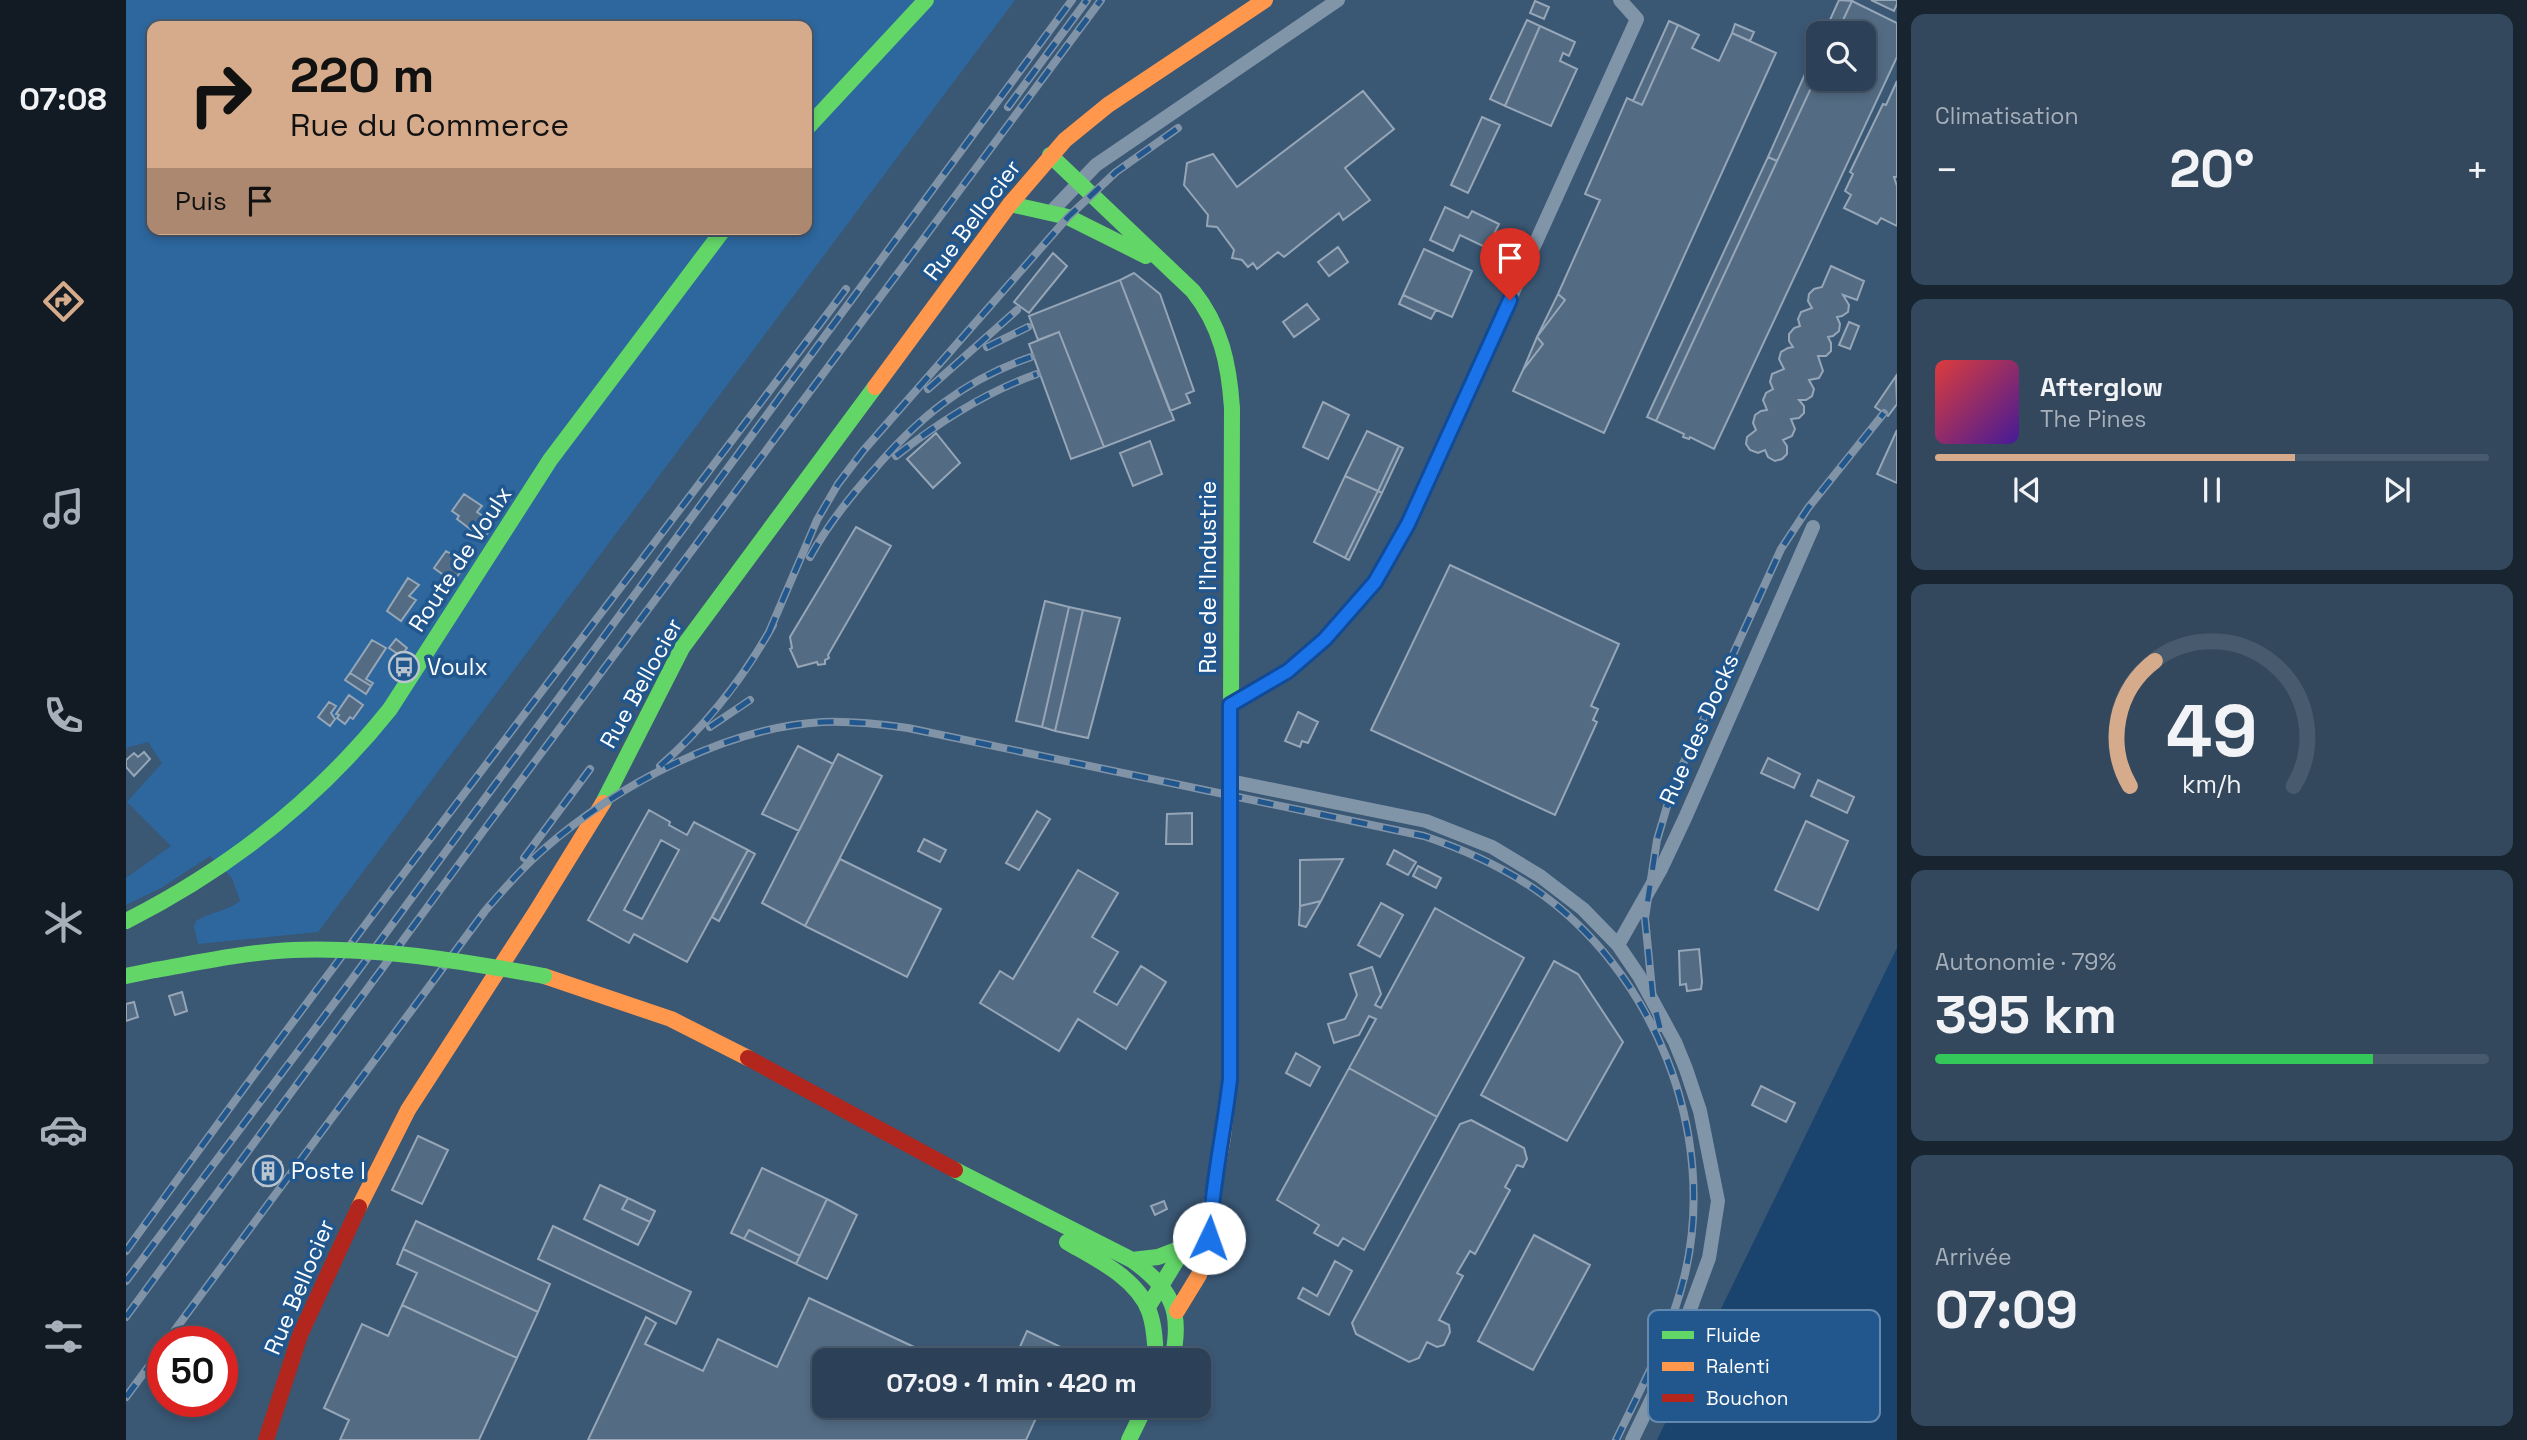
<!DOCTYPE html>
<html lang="fr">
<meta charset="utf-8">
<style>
body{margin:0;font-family:"Space Grotesk",sans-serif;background:#34485d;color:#f1f3f6;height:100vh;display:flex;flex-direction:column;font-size:26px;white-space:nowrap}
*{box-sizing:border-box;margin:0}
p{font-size:23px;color:#a6afba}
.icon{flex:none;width:38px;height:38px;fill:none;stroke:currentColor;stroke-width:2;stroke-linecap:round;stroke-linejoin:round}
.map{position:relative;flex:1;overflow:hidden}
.panel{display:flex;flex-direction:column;gap:14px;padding:14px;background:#182430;width:630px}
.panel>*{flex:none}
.hud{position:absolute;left:21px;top:21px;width:665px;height:214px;border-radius:14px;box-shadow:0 4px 10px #0003,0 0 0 2px #485a6d;background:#d6ab8b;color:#111;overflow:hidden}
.buttons{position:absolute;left:1680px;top:21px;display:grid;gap:14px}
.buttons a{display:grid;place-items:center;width:70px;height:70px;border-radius:14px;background:#2c4157;box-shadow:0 4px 10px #0003,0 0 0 2px #485a6d;font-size:35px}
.speed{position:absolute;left:21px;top:1326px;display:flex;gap:14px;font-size:35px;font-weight:700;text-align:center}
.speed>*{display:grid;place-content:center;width:91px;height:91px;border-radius:50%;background:#2c4157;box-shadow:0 4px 10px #0003,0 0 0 2px #485a6d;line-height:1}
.speed .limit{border:10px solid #d22;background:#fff;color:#111}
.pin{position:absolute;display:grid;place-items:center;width:60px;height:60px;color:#fff;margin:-72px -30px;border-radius:50% 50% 50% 0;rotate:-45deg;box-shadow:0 0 7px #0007}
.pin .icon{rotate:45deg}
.me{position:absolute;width:77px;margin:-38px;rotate:3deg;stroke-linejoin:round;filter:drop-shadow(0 0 5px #0008)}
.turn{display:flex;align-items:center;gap:24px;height:147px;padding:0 28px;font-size:32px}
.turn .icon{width:91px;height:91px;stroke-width:2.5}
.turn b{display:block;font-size:49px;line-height:60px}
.then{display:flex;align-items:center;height:66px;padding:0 28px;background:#0003;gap:14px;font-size:26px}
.big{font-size:52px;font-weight:700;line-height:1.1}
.panel .tile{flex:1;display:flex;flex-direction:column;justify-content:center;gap:10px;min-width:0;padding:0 24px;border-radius:14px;background:#34485d}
.panel .dial{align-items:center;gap:0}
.dial svg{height:182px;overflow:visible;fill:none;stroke:#485a6d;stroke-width:7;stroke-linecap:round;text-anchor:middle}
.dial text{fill:#f1f3f6;stroke:none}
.song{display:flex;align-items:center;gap:21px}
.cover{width:84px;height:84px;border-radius:10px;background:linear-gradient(135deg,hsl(0 70% 55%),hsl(260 70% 35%))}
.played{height:7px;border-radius:4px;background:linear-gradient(90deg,#d6ab8b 65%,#485a6d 65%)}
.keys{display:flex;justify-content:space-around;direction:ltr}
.heat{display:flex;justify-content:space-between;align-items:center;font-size:38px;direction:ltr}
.charge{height:10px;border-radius:5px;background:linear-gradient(90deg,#34c759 79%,#485a6d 0)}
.trip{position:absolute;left:686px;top:1348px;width:399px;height:70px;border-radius:14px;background:#2c4157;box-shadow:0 4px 10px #0003,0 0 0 2px #485a6d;font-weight:700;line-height:70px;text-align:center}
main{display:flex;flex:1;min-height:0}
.tab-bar{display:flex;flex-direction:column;width:126px;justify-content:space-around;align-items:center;background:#121a23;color:#a6afba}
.tab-bar .icon{width:49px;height:49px}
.tab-bar .current{color:#d6ab8b}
.tab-bar b{font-size:32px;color:#f1f3f6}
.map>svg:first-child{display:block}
.green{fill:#2d679e;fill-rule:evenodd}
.water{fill:#1a436d}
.building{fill:#536c83;stroke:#96a6b7;stroke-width:2;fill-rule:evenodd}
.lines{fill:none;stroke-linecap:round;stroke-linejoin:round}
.street{stroke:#8195a9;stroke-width:14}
.fast{stroke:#63d668;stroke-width:16}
.slow{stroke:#ff974d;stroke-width:16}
.jam{stroke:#b3261e;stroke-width:16}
.rail-casing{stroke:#8194a7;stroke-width:8}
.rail{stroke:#22578d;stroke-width:5;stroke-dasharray:16;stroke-linecap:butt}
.fast-bridge{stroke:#63d668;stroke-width:16}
.route-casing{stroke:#114b97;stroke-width:18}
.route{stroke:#1a73e8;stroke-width:12}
.labels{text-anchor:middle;stroke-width:7;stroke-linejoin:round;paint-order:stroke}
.street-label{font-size:23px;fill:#fff;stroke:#22578d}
.poi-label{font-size:23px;fill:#fff;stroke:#22578d;text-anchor:start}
.key{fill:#22578d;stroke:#6489af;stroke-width:2}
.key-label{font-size:19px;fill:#fff}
</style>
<main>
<nav class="tab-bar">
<b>07:08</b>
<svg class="icon current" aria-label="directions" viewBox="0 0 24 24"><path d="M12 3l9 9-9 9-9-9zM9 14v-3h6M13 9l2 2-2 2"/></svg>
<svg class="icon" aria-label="music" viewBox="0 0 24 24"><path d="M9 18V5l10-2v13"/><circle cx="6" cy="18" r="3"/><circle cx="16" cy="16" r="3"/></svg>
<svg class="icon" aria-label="phone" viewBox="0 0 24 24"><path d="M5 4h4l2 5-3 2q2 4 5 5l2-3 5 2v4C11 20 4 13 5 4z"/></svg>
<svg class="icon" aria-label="climate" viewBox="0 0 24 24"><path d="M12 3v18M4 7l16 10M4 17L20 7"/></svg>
<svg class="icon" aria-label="car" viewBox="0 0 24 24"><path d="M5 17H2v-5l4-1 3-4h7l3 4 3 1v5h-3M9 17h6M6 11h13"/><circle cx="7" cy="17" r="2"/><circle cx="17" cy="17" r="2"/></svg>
<svg class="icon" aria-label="filters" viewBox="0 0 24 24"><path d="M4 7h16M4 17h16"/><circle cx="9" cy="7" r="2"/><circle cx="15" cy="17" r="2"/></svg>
</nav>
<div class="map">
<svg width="1771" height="1440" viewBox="0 0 1771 1440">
<rect width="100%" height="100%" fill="#3a5774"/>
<path class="green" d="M0,0H889L192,932L72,944L68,927L70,921C85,911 101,912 114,901L106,878L84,856L35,888L0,905V878L45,846L1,802L36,763L22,742L0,748ZM26,26H681V229H26Z"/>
<path class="water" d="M1771,948V1440H1531Z"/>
<path class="building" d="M1713,0L1726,1L1711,33H1698Z
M1745,0H1771V4L1768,11Z
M1409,1L1423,7L1418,19L1404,13Z
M1726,1L1771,23V57L1588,449L1564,437L1563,439L1557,437L1558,434L1530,421L1692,73V79H1738V33H1711Z
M1401,20L1414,26L1379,106L1364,99Z
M1543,21L1552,25L1516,105L1507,101Z
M1609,24L1628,32L1624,41L1606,33Z
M1552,25L1573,35L1566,48L1593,61L1606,33L1650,53L1478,433L1387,391L1397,370L1417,344L1411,337L1439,300L1432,294L1474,200L1459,194L1501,98L1516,105Z
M1414,26L1449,42L1443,56L1437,53L1434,61L1451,69L1425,126L1379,106Z
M1692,45V73L1651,161L1642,157Z
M1771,81V177H1768L1771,186V226L1755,218L1751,224L1718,208L1725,195L1719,191L1727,174L1724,172L1757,104L1760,105Z
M1237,91L1268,129L1219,168L1244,200L1217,220L1213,213L1158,257L1152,252L1131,269L1127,263L1122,267L1116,260L1106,258L1108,250L1091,227L1081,226L1082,215L1058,185L1061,163L1087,154L1111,187Z
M1356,117L1374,125L1342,193L1325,185Z
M1642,157L1651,161L1530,421L1521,417Z
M1319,207L1342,218L1346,211L1373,224L1361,248L1334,235L1327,251L1304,240Z
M1212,247L1222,262L1203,276L1192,262Z
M1298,249L1346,271L1326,317L1277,295Z
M927,253L941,266L903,313L888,302Z
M1705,266L1738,281L1731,300L1717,295L1723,305L1722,312L1716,316L1711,317L1714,324L1713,331L1707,336L1702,337L1705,343V351L1700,356H1692L1697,371L1693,378L1683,380L1688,389L1686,396L1680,400H1673L1678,406V413L1673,418L1665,419L1669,429L1666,436L1657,440L1661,446V454L1656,459L1649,461L1642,457L1639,450L1632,453L1624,450L1620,444L1621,437L1630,430L1627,423L1629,415L1635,411L1641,410L1637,400L1640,393L1647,389L1644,382L1646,374L1658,369L1653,359L1655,352L1662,348L1667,347L1663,341V334L1668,328L1674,326L1672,319L1675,312L1686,308L1682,301L1683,294L1688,289L1696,287Z
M1008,273L1034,294L1068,391L1060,394L1064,403L1044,411L994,280Z
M994,280L1048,420L978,447L933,332L912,340L903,316Z
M1432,294L1439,300L1411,337Z
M1277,295L1310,310L1305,319L1273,304Z
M1181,304L1193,319L1168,337L1157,322Z
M1723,322L1733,326L1724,349L1713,345Z
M933,332L978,447L945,459L903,344Z
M1411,337L1417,344L1397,370Z
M1770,376L1771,404L1762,416L1749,407Z
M1197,402L1223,415L1202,459L1177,447Z
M1771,430V483L1751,474Z
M1241,431L1273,446L1252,491L1219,476Z
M810,433L834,463L807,488L781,459Z
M1024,441L1036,474L1007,486L994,453Z
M1273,446L1277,448L1256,493L1252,491Z
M1219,476L1252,491L1219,558L1188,542Z
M1252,491L1256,493L1223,560L1219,558Z
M338,494L356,506L351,512L368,524L361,534L352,528L348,532L331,519L333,516L326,511Z
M730,527L765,546L702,655L703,658L699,660V664L692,665L691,662L672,667L664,649L666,648L664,637Z
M320,551L341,563L327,582L308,568Z
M1324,565L1493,644L1465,706L1472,709L1467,720L1471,722L1429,815L1245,730Z
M282,578L293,585L283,596L290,600L275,621L261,611Z
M919,601L943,607L916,727L890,721Z
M943,607L957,610L929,731L916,727Z
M957,610L994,618L962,738L929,731Z
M270,639L281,648L275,656L263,648Z
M246,640L260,648L240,679L247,683L245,686L224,673Z
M224,673L245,686L240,694L219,680Z
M223,695L237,705L227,719L224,717L219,724L211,718L213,715L210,714Z
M203,702L210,706L205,713L209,719L204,726L192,717Z
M1172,712L1192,722L1182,743L1176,741L1174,747L1159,741Z
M672,746L707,764L673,831L636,814Z
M18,752L24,759L8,776L0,767V760L8,753L12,757Z
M712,754L756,776L679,926L636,903Z
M1642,758L1674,774L1668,788L1635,773Z
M1692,780L1728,797L1721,813L1685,796Z
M523,810L544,822L543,825L561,835L568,822L622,850L561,962L508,934L503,943L462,920ZM535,840L553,850L516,919L498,910Z
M911,811L924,819L893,870L880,863Z
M1066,813V844H1040L1041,814Z
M1680,821L1722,841L1692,910L1649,890Z
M798,839L820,850L814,862L792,851Z
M622,850L629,854L593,921L586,917Z
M1268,850L1290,862L1282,875L1261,864Z
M714,859L815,909L781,977L679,926Z
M1217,859L1195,901L1174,906V860Z
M1292,866L1315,878L1310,888L1287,876Z
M952,870L992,893L966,937L992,952L968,992L991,1005L1015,966L1040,982L1000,1049L952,1019L933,1051L854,1003L874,971L887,979Z
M1195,901L1180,927L1173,925L1174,906Z
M1255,903L1277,915L1254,957L1232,945Z
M1309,908L1398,958L1311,1117L1223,1068L1250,1019L1243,1016L1233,1035L1208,1043L1202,1024L1219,1019L1231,995L1224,974L1246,967L1255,994L1249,1005L1255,1008Z
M1573,949L1576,982L1575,989L1561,991L1560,984L1554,985L1553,951Z
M1428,961L1452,974L1497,1042L1441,1141L1355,1095Z
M56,992L61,1011L49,1015L43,996Z
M8,1002L12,1017L0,1021V1004Z
M1170,1053L1194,1067L1184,1086L1160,1073Z
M1223,1068L1311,1117L1238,1250L1217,1238L1212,1246L1188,1233L1193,1225L1151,1200Z
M1635,1086L1669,1103L1660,1122L1626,1105Z
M1345,1120L1398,1148L1401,1159L1397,1167L1391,1165L1379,1187L1384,1190L1349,1254L1344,1251L1331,1273L1337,1276L1313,1320L1323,1325L1324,1332L1318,1345L1311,1347L1301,1342L1293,1358L1283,1362L1230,1334L1226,1323L1334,1124Z
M292,1136L322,1150L296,1204L266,1190Z
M147,1156L155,1162L137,1186L129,1180Z
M636,1168L701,1199L674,1256L623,1230L618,1239L605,1233Z
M474,1185L502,1198L496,1209L524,1222L512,1245L458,1219Z
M502,1198L529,1211L524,1222L496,1209Z
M701,1199L731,1215L701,1279L670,1264Z
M1038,1201L1041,1209L1029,1215L1025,1206Z
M290,1221L424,1284L412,1312L277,1249Z
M427,1226L565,1292L550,1324L412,1259Z
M623,1230L674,1256L670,1264L618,1239Z
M1408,1235L1464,1265L1407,1370L1352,1341Z
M277,1249L412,1312L391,1358L276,1305L291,1273L271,1264Z
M1209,1261L1226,1271L1203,1315L1172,1298L1177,1288L1191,1296Z
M683,1298L816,1360H698V1405H916L900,1440H462L520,1317L530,1323L519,1344L577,1371L592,1339L651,1367Z
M276,1305L391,1358L353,1440H214L223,1420L198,1408L236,1324L262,1336Z
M901,1331L941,1350L937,1360H888Z"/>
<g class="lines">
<path class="street" d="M924,213L970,165L1212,0
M1104,705L1162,671L1199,639L1249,582L1282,524L1511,19L1494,0
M1104,781L1300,821L1366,847L1414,876L1457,909L1492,945L1513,976L1549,1042L1560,1069L1574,1111L1592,1201L1583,1258L1548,1353L1506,1440
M1492,945L1535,869L1559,818L1687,527"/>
<path class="fast" d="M681,128L800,0
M924,155L1067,291C1095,326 1103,364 1106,408L1104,1014
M884,204L942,217L1020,256
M477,803L556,648L749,387
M0,921C103,869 192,799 264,709L424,460L598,229
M0,976L29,970
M829,1170L1006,1260C1046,1289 1057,1311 1046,1360
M941,1242C970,1259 1011,1278 1023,1311C1029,1327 1029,1344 1030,1360
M1006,1260L1032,1257L1061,1246
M1022,1307L1082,1209
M1003,1440L1020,1405"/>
<path class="slow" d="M749,387L884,204L939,140L982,105L1139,0
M418,976L545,1019L622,1058
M233,1207L282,1110L411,910L477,803
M1051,1311L1073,1275L1083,1239L1085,1204L1097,1137L1104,1079V1014"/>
<path class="jam" d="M622,1058L829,1170
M140,1440L174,1335L233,1207"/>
<g class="rail-casing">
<path id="rail" d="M882,107L961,0
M861,347L902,327
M802,389L891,310
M770,456C813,422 859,392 911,374
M684,557C701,526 723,498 747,471C792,418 838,380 905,357
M643,632L691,520L712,484L737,451L942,217L990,172L1052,128
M584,727L624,700
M534,766C581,725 617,679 647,625
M398,858L464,769
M1534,1028L1527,1000L1519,918L1531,840L1547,786L1655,549L1682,508L1758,413
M0,1251C233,925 480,610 720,289
M0,1281L218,990L946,0
M0,1317L361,826L975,0
M40,1342L359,911C378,889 396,868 418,849C490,786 600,727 697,722C725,721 754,724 782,728L1298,836C1336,849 1373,865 1407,888C1528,970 1592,1132 1559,1274C1545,1333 1516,1386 1490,1440
M0,1397L37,1347"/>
</g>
<use href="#rail" class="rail"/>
<path class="fast-bridge" d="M29,970C75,962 121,952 167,950C252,947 335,961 418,976"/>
</g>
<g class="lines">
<g class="route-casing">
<path id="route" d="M1083,1238C1086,1185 1098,1132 1104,1079V705L1162,671L1199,639L1249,582L1282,524L1384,300"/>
</g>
<use href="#route" class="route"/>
</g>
<defs>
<g id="bus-ring" transform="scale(1.575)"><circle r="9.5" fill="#22578d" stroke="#bac4ce" stroke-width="1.5"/><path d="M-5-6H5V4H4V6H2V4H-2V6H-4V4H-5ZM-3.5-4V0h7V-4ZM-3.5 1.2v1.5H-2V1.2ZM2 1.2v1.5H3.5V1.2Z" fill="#bac4ce"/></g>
<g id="building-ring" transform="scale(1.575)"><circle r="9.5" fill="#22578d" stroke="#bac4ce" stroke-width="1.5"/><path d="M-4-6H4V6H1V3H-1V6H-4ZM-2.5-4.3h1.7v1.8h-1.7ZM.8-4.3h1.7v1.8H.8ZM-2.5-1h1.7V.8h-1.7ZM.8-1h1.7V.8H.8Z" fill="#bac4ce"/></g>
</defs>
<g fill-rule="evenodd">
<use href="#bus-ring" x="278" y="667"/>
<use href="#building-ring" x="142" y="1171"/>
</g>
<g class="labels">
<g class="street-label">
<text transform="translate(846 220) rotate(-53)" y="8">Rue Bellocier</text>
<text transform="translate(334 559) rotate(-57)" y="8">Route de Voulx</text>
<text transform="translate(1082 577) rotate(-90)" y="8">Rue de l'Industrie</text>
<text transform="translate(515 683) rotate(-61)" y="8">Rue Bellocier</text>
<text transform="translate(1573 729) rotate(-66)" y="8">Rue des Docks</text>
<text transform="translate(173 1287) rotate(-67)" y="8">Rue Bellocier</text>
</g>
<g class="poi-label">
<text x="301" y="675">Voulx</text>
<text x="165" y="1179">Poste I</text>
</g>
</g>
<rect x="1522" y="1310" width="232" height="112" rx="10" class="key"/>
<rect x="1536" y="1331" width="32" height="8" fill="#63d668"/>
<rect x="1536" y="1362" width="32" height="9" fill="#ff974d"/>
<rect x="1536" y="1394" width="32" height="8" fill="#b3261e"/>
<g class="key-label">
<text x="1580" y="1342">Fluide</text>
<text x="1580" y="1373">Ralenti</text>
<text x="1580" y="1405">Bouchon</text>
</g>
</svg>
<div class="buttons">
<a><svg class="icon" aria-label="search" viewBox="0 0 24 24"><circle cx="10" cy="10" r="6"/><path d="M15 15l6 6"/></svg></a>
</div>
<div class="speed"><div class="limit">50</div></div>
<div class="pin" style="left:1384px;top:300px;background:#d93025"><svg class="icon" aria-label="arrive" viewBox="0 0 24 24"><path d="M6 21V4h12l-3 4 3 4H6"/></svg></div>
<svg class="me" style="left:1083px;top:1238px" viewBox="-20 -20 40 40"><circle r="19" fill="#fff"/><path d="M0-13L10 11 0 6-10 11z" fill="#1a73e8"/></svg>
<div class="trip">07:09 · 1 min · 420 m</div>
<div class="hud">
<div class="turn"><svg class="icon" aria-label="right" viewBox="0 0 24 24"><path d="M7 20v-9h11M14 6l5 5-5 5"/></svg><div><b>220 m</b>Rue du Commerce</div></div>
<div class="then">Puis<svg class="icon" aria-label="arrive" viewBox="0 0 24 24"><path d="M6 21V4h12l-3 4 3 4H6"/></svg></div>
</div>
</div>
<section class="panel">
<div class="tile"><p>Climatisation</p>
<div class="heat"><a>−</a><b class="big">20°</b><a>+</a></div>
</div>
<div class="tile">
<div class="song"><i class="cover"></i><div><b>Afterglow</b><p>The Pines</p></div></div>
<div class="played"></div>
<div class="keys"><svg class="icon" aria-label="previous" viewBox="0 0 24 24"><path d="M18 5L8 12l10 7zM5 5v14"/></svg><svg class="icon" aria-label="pause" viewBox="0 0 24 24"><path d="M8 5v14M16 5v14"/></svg><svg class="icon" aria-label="next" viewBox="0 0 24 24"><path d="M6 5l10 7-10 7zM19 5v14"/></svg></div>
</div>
<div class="tile dial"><svg viewBox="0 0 100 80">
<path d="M14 69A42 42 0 1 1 86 69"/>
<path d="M14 69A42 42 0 0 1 25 14" stroke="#d6ab8b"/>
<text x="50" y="56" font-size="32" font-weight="700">49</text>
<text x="50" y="72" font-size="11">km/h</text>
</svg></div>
<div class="tile"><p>Autonomie · 79%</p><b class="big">395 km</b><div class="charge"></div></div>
<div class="tile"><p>Arrivée</p><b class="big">07:09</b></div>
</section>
</main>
